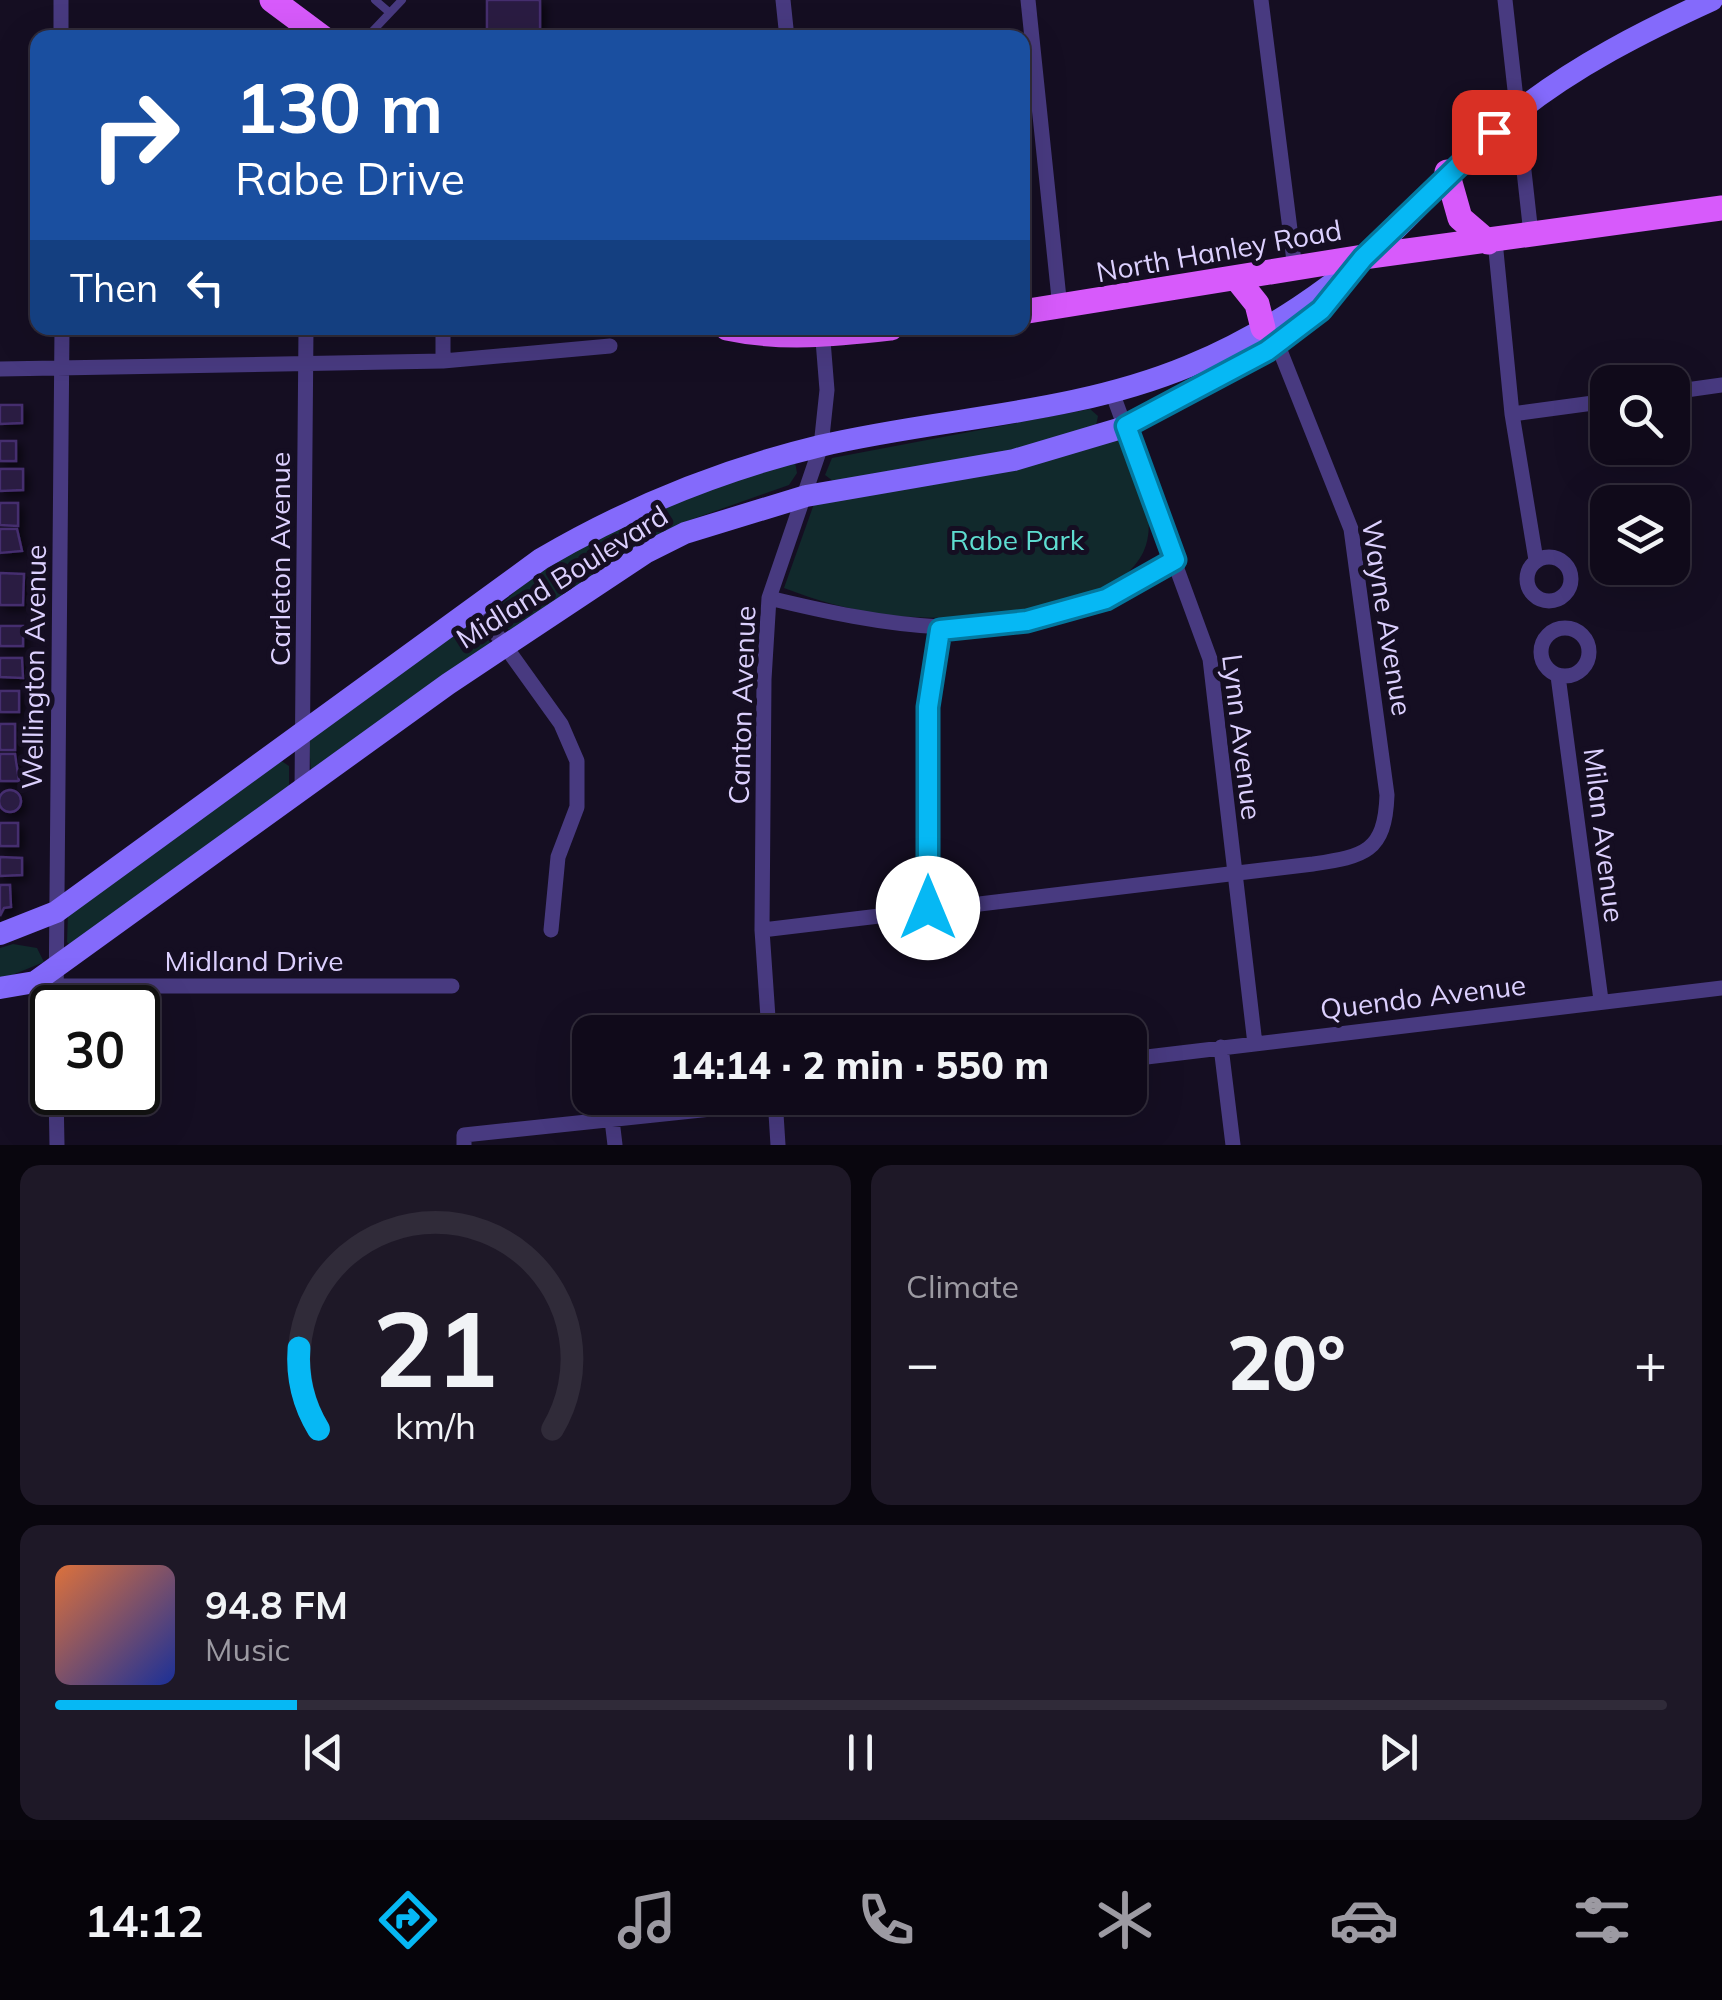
<!DOCTYPE html>
<meta charset="utf-8">
<style>
body{margin:0;font-family:Mulish,sans-serif;background:#1e1827;color:#f1f3f6;height:100vh;display:flex;flex-direction:column;font-size:38px;white-space:nowrap}
*{box-sizing:border-box;margin:0}
p{font-size:32px;color:#9c9aa2}
.icon{flex:none;width:55px;height:55px;fill:none;stroke:currentColor;stroke-width:2;stroke-linecap:round;stroke-linejoin:round}
.map{position:relative;height:1145px;overflow:hidden}
.side{display:flex;flex-direction:column;gap:20px;padding:20px;background:#09060e;flex:1}
.side>*{flex:none}
.guide{position:absolute;left:30px;top:30px;width:1000px;height:305px;border-radius:20px;box-shadow:0 10px 40px #0002,0 0 0 2px #302b39;background:#1a4fa0;color:#fff;overflow:hidden}
.fabs{position:absolute;left:1590px;top:365px;display:grid;gap:20px}
.fabs a{display:grid;place-items:center;width:100px;height:100px;border-radius:20px;background:#100a1a;box-shadow:0 10px 40px #0002,0 0 0 2px #302b39;font-size:50px}
.speed{position:absolute;left:30px;top:985px;display:flex;gap:20px;font-size:50px;font-weight:700;text-align:center}
.speed>*{display:grid;place-content:center;width:130px;height:130px;border-radius:50%;background:#100a1a;box-shadow:0 10px 40px #0002,0 0 0 2px #302b39;line-height:1}
.speed .limit{border:5px solid #111;border-radius:15px;background:#fff;color:#111}
.pin{position:absolute;display:grid;place-items:center;width:85px;height:85px;color:#fff;margin:-42px;border-radius:20px;box-shadow:0 5px 15px #0006}
.me{position:absolute;width:110px;margin:-55px;rotate:0deg;stroke-linejoin:round;filter:drop-shadow(0 0 8px #0008)}
.turn{display:flex;align-items:center;gap:35px;height:210px;padding:0 40px;font-size:45px}
.turn .icon{width:130px;height:130px;stroke-width:2.5}
.turn b{display:block;font-size:70px;line-height:85px}
.then{display:flex;align-items:center;height:95px;padding:0 40px;background:#0003;gap:20px;font-size:38px}
.big{font-size:75px;font-weight:800;line-height:1.1}
.side .tile{flex:1;display:flex;flex-direction:column;justify-content:center;gap:15px;min-width:0;padding:0 35px;border-radius:20px;background:#1e1827}
.side .dial{align-items:center;gap:0}
.dial svg{height:260px;overflow:visible;fill:none;stroke:#302b39;stroke-width:7;stroke-linecap:round;text-anchor:middle}
.dial text{fill:#f1f3f6;stroke:none}
.song{display:flex;align-items:center;gap:30px}
.cover{width:120px;height:120px;border-radius:15px;background:linear-gradient(135deg,hsl(20 70% 55%),hsl(230 70% 35%))}
.played{height:10px;border-radius:5px;background:linear-gradient(90deg,#06b8f4 15%,#302b39 15%)}
.keys{display:flex;justify-content:space-around;direction:ltr}
.heat{display:flex;justify-content:space-between;align-items:center;font-size:55px;direction:ltr}
.side .tiles{flex:1;display:grid;gap:20px;grid-template-columns:1fr 1fr}
.tile:last-child{grid-column:span 2}
.trip{position:absolute;left:572px;top:1015px;width:575px;height:100px;border-radius:20px;background:#100a1a;box-shadow:0 10px 40px #0002,0 0 0 2px #302b39;font-weight:800;line-height:100px;text-align:center}
.dock{display:flex;height:160px;justify-content:space-around;align-items:center;background:#06040a;color:#9c9aa2}
.dock .icon{width:70px;height:70px}
.dock .current{color:#06b8f4}
.dock b{font-size:45px;color:#f1f3f6}
.map>svg:first-child{display:block}
.green{fill:#11292c}
.building{fill:#291b42;stroke:#442d6e;stroke-width:2.5;filter:url(#shadow)}
.lines{fill:none;stroke-linecap:round;stroke-linejoin:round}
.service{stroke:#483a80;stroke-width:8}
.minor{stroke:#483a80;stroke-width:15}
.secondary{stroke:#846afb;stroke-width:22}
.primary{stroke:#d75afb;stroke-width:25}
.route-casing{stroke:#04789f;stroke-width:25}
.route{stroke:#06b8f4;stroke-width:18}
.labels{text-anchor:middle;stroke-width:10;stroke-linejoin:round;paint-order:stroke}
.street-label{font-size:28px;fill:#dcd0fe;stroke:#150e22}
.park-label{font-size:28px;fill:#5edcd0;stroke:#150e22}
</style>
<div class="map">
<svg width="1722" height="1145" viewBox="0 0 1722 1145">
<defs>
<filter id="shadow"><feDropShadow dx="4.5" dy="4.5" stdDeviation="5" flood-color="#0009"/></filter>
</defs>
<rect width="100%" height="100%" fill="#150e22"/>
<path class="green" d="M1090,409L1098,416L1096,426L1044,445L833,481L825,475L832,458Z
M1120,436C1133,469 1157,509 1146,545C1122,621 944,623 880,614C847,609 815,600 784,588L815,501Z
M795,462L797,473L789,485L687,521L510,631L496,615C496,593 622,522 647,511C694,490 747,478 795,462Z
M471,623L482,628L492,646L311,772L309,743L313,737Z
M280,760L289,766V789L70,945L67,942L68,914Z
M13,944L37,948L44,962L0,980V948Z"/>
<path class="building" d="M487,0H540V35L487,30Z
M0,405H22V423L0,424Z
M0,441H16V461H0Z
M0,469H23V490L0,491Z
M0,503H18V526L0,525Z
M0,529H17L22,551L0,553Z
M0,573L24,574L23,605H0Z
M0,626H23V646H0Z
M0,658H22L23,678L0,677Z
M0,691H19V712H0Z
M0,724H15V750H0Z
M0,754H15L19,781H0Z
M-1 801a11 11 0 1 1 22 0a11 11 0 1 1-22 0Z
M0,823H18V846H0Z
M0,857L22,858V875L0,876Z
M0,885H10L11,907L4,908L0,916Z"/>
<g class="lines">
<path class="service" d="M375,0L389,12
M366,38L402,0"/>
<path class="minor" d="M61,0V38
M783,0L787,38
M1028,0L1060,308
M1261,0L1295,269
M1505,0L1531,234
M1495,241L1512,414L1536,560
M443,328V361
M0,369L443,361L610,346
M1112,392L1210,659L1255,1044
M1672,392L1722,385
M1512,414L1608,401
M1527 579a22 22 0 1 1 44 0a22 22 0 1 1-44 0Z
M769,598C880,625 1000,648 1108,598C1131,587 1153,573 1175,560
M477,607L561,724L577,761V807L558,857L551,930
M1541 652a24 24 0 1 1 48 0a24 24 0 1 1-48 0Z
M1558,676L1601,1000
M302,791L306,328
M928,908L929,707L940,630
M762,930L1313,864C1364,856 1385,853 1387,795L1351,529L1277,343
M56,986H452
M56,1008L62,328
M769,1032L762,930L764,679L769,598L821,446L827,390L822,328
M1221,1047L1233,1145
M1130,1059L1722,988
M56,1092L57,1145
M775,1098L778,1145
M612,1120L615,1145
M464,1145V1135L815,1098"/>
<path class="secondary" d="M0,934L56,912L541,559C628,508 721,470 820,446C943,417 1071,415 1189,366C1264,335 1339,285 1396,229C1436,190 1471,148 1516,113C1575,66 1644,31 1712,0
M0,988L35,982L448,684L645,553L685,533L806,496L1014,460L1125,427L1267,351L1321,310L1342,283"/>
<path class="primary" d="M272,0L323,38
M1447,172L1460,218L1488,242
M1237,279L1257,304L1263,328
M1022,312L1363,257L1722,208
M727,328C782,340 836,334 891,328"/>
</g>
<g class="lines">
<g class="route-casing">
<path id="route" d="M928,908V707L940,630L1027,621L1106,599L1175,560L1126,426L1267,351L1321,310L1363,258L1494,132"/>
</g>
<use href="#route" class="route"/>
</g>
<g class="labels">
<g class="street-label">
<text transform="translate(1219 251) rotate(-10)" y="10">North Hanley Road</text>
<text transform="translate(280 559) rotate(-90)" y="10">Carleton Avenue</text>
<text transform="translate(562 577) rotate(-32)" y="10">Midland Boulevard</text>
<text transform="translate(1387 618) rotate(81)" y="10">Wayne Avenue</text>
<text transform="translate(34 667) rotate(-89)" y="10">Wellington Avenue</text>
<text transform="translate(742 705) rotate(-88)" y="10">Canton Avenue</text>
<text transform="translate(1242 737) rotate(83)" y="10">Lynn Avenue</text>
<text transform="translate(1604 835) rotate(83)" y="10">Milan Avenue</text>
<text x="254" y="971">Midland Drive</text>
<text transform="translate(1423 997) rotate(-7)" y="10">Quendo Avenue</text>
</g>
<g class="park-label">
<text x="1017" y="550">Rabe Park</text>
</g>
</g>
</svg>
<div class="fabs">
<a><svg class="icon" aria-label="search" viewBox="0 0 24 24"><circle cx="10" cy="10" r="6"/><path d="M15 15l6 6"/></svg></a>
<a><svg class="icon" aria-label="layers" viewBox="0 0 24 24"><path d="M12 4l9 5-9 5-9-5zM3 14l9 5 9-5"/></svg></a>
</div>
<div class="speed"><div class="limit">30</div></div>
<div class="pin" style="left:1494px;top:132px;background:#d93025"><svg class="icon" aria-label="arrive" viewBox="0 0 24 24"><path d="M6 21V4h12l-3 4 3 4H6"/></svg></div>
<svg class="me" style="left:928px;top:908px" viewBox="-20 -20 40 40"><circle r="19" fill="#fff"/><path d="M0-13L10 11 0 6-10 11z" fill="#06b8f4"/></svg>
<div class="trip">14:14 · 2 min · 550 m</div>
<div class="guide">
<div class="turn"><svg class="icon" aria-label="right" viewBox="0 0 24 24"><path d="M7 20v-9h11M14 6l5 5-5 5"/></svg><div><b>130 m</b>Rabe Drive</div></div>
<div class="then">Then<svg class="icon" aria-label="left" viewBox="0 0 24 24"><path d="M17 20v-9H6M10 6l-5 5 5 5"/></svg></div>
</div>
</div>
<section class="side">
<div class="tiles">
<div class="tile dial"><svg viewBox="0 0 100 80">
<path d="M14 69A42 42 0 1 1 86 69"/>
<path d="M14 69A42 42 0 0 1 8 44" stroke="#06b8f4"/>
<text x="50" y="56" font-size="32" font-weight="700">21</text>
<text x="50" y="72" font-size="11">km/h</text>
</svg></div>
<div class="tile"><p>Climate</p>
<div class="heat"><a>−</a><b class="big">20°</b><a>+</a></div>
</div>
<div class="tile">
<div class="song"><i class="cover"></i><div><b>94.8 FM</b><p>Music</p></div></div>
<div class="played"></div>
<div class="keys"><svg class="icon" aria-label="previous" viewBox="0 0 24 24"><path d="M18 5L8 12l10 7zM5 5v14"/></svg><svg class="icon" aria-label="pause" viewBox="0 0 24 24"><path d="M8 5v14M16 5v14"/></svg><svg class="icon" aria-label="next" viewBox="0 0 24 24"><path d="M6 5l10 7-10 7zM19 5v14"/></svg></div>
</div>
</div>
</section>
<nav class="dock">
<b>14:12</b>
<svg class="icon current" aria-label="directions" viewBox="0 0 24 24"><path d="M12 3l9 9-9 9-9-9zM9 14v-3h6M13 9l2 2-2 2"/></svg>
<svg class="icon" aria-label="music" viewBox="0 0 24 24"><path d="M9 18V5l10-2v13"/><circle cx="6" cy="18" r="3"/><circle cx="16" cy="16" r="3"/></svg>
<svg class="icon" aria-label="phone" viewBox="0 0 24 24"><path d="M5 4h4l2 5-3 2q2 4 5 5l2-3 5 2v4C11 20 4 13 5 4z"/></svg>
<svg class="icon" aria-label="climate" viewBox="0 0 24 24"><path d="M12 3v18M4 7l16 10M4 17L20 7"/></svg>
<svg class="icon" aria-label="car" viewBox="0 0 24 24"><path d="M5 17H2v-5l4-1 3-4h7l3 4 3 1v5h-3M9 17h6M6 11h13"/><circle cx="7" cy="17" r="2"/><circle cx="17" cy="17" r="2"/></svg>
<svg class="icon" aria-label="filters" viewBox="0 0 24 24"><path d="M4 7h16M4 17h16"/><circle cx="9" cy="7" r="2"/><circle cx="15" cy="17" r="2"/></svg>
</nav>
